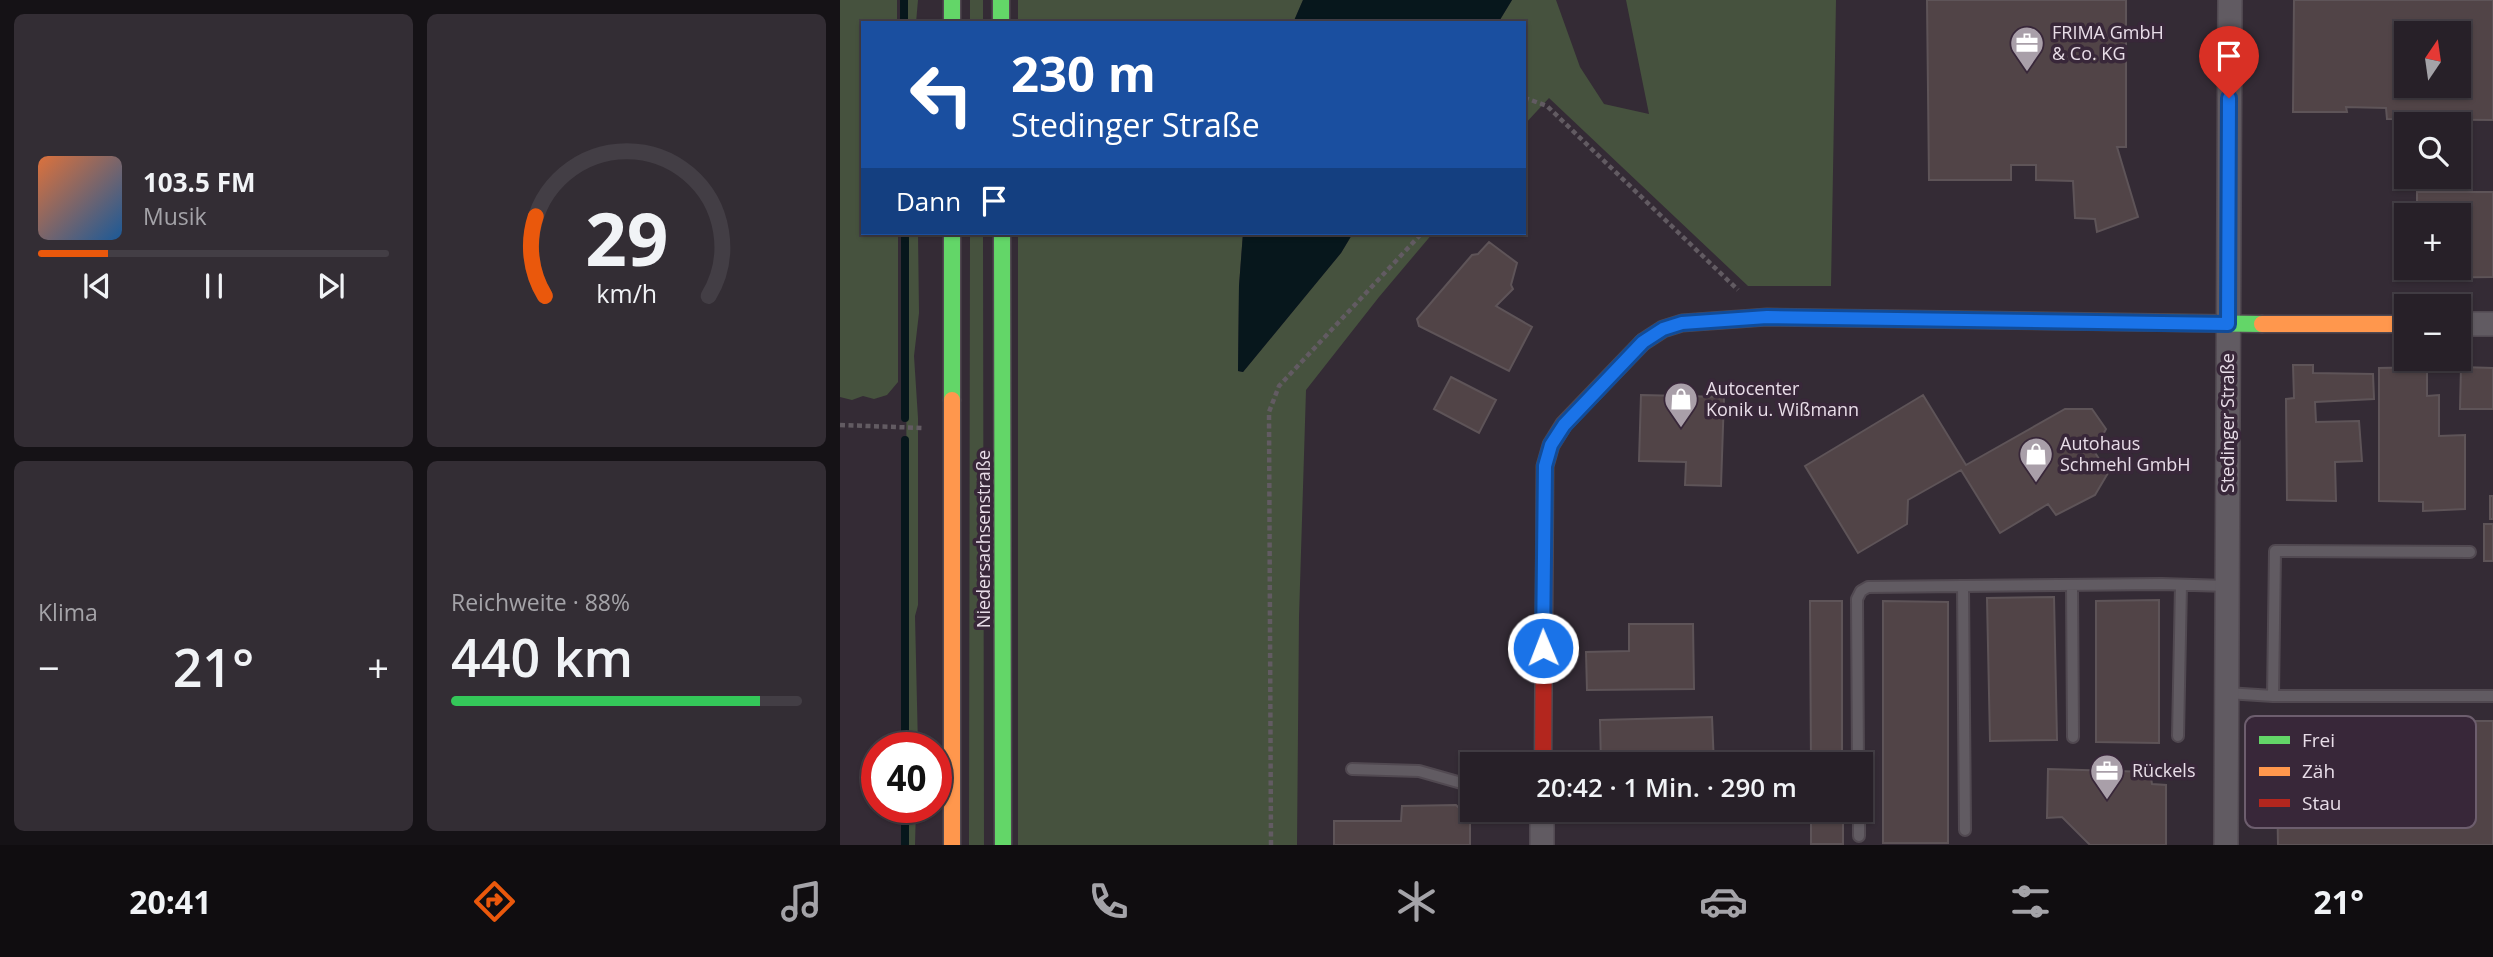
<!DOCTYPE html>
<html lang="de">
<meta charset="utf-8">
<style>
body{margin:0;font-family:"Open Sans",sans-serif;background:#332d34;color:#f1f3f6;height:100vh;display:flex;flex-direction:column;font-size:26px;white-space:nowrap}
*{box-sizing:border-box;margin:0}
p{font-size:23px;color:#a4a3a8}
.icon{flex:none;width:38px;height:38px;fill:none;stroke:currentColor;stroke-width:2;stroke-linecap:round;stroke-linejoin:round}
.map{position:relative;flex:1;overflow:hidden}
.drawer{display:flex;flex-direction:column;gap:14px;padding:14px;background:#151216;width:840px}
.drawer>*{flex:none}
.guide{position:absolute;left:21px;top:21px;width:665px;height:214px;border-radius:0px;box-shadow:0 2px 5px #0004,0 0 0 2px #433e45;background:#1a4fa0;color:#fff;overflow:hidden}
.needle{width:46px;rotate:13deg}
.fabs{position:absolute;left:1554px;top:21px;display:grid;gap:14px}
.fabs a{display:grid;place-items:center;width:77px;height:77px;border-radius:0px;background:#272028;box-shadow:0 2px 5px #0004,0 0 0 2px #433e45;font-size:35px}
.speed{position:absolute;left:21px;top:732px;display:flex;gap:14px;font-size:35px;font-weight:700;text-align:center}
.speed>*{display:grid;place-content:center;width:91px;height:91px;border-radius:50%;background:#272028;box-shadow:0 2px 5px #0004,0 0 0 2px #433e45;line-height:1}
.speed .limit{border:10px solid #d22;background:#fff;color:#111}
.pin{position:absolute;display:grid;place-items:center;width:60px;height:60px;color:#fff;margin:-72px -30px;border-radius:50% 50% 50% 0;rotate:-45deg;box-shadow:0 0 7px #0007}
.pin .icon{rotate:45deg}
.me{position:absolute;width:77px;margin:-38px;rotate:359deg;stroke-linejoin:round;filter:drop-shadow(0 0 5px #0008)}
.turn{display:flex;align-items:center;gap:24px;height:147px;padding:0 35px;font-size:32px}
.turn .icon{width:91px;height:91px;stroke-width:2.5}
.turn b{display:block;font-size:49px;line-height:60px}
.then{display:flex;align-items:center;height:66px;padding:0 35px;background:#0003;gap:14px;font-size:26px}
.big{font-size:52px;font-weight:600;line-height:1.1}
.drawer .tile{flex:1;display:flex;flex-direction:column;justify-content:center;gap:10px;min-width:0;padding:0 24px;border-radius:10px;background:#332d34}
.drawer .dial{align-items:center;gap:0}
.dial svg{height:182px;overflow:visible;fill:none;stroke:#433e45;stroke-width:7;stroke-linecap:round;text-anchor:middle}
.dial text{fill:#f1f3f6;stroke:none}
.song{display:flex;align-items:center;gap:21px}
.cover{width:84px;height:84px;border-radius:10px;background:linear-gradient(135deg,hsl(20 70% 55%),hsl(210 70% 35%))}
.played{height:7px;border-radius:4px;background:linear-gradient(90deg,#ea580c 20%,#433e45 20%)}
.keys{display:flex;justify-content:space-around;direction:ltr}
.heat{display:flex;justify-content:space-between;align-items:center;font-size:38px;direction:ltr}
.charge{height:10px;border-radius:5px;background:linear-gradient(90deg,#34c759 88%,#433e45 0)}
.drawer .tiles{flex:1;display:grid;gap:14px;grid-template-columns:repeat(2,1fr)}
.trip{position:absolute;left:620px;top:752px;width:413px;height:70px;border-radius:0px;background:#272028;box-shadow:0 2px 5px #0004,0 0 0 2px #433e45;font-weight:600;line-height:70px;text-align:center}
.tabs{display:flex;height:112px;justify-content:space-around;align-items:center;background:#100d10;color:#a4a3a8}
.tabs .icon{width:49px;height:49px}
.tabs .active{color:#ea580c}
.tabs b{font-size:32px;color:#f1f3f6}
main{display:flex;flex:1;min-height:0}
.map>svg:first-child{display:block}
.green{fill:#46523e}
.water{fill:#07171c}
.lines{fill:none;stroke-linecap:round;stroke-linejoin:round}
.stream{stroke:#07171c;stroke-width:8}
.building{fill:#514447;stroke:#5e5458;stroke-width:2;fill-rule:evenodd}
.lane-casing{stroke:#514951;stroke-width:14}
.street-casing{stroke:#514951;stroke-width:26}
.fast-casing{stroke:#514951;stroke-width:19}
.slow-casing{stroke:#514951;stroke-width:19}
.jam-casing{stroke:#514951;stroke-width:19}
.path{stroke:#625b62;stroke-width:4.5;stroke-dasharray:5 3.5;stroke-linecap:butt}
.lane{stroke:#615b62;stroke-width:10}
.street{stroke:#615b62;stroke-width:23}
.fast{stroke:#63d668;stroke-width:16}
.slow{stroke:#ff974d;stroke-width:16}
.jam{stroke:#b3261e;stroke-width:16}
.route-casing{stroke:#114b97;stroke-width:18}
.route{stroke:#1a73e8;stroke-width:12}
.labels{text-anchor:middle;stroke-width:7;stroke-linejoin:round;paint-order:stroke}
.poi-label{font-size:18px;fill:#e8dde8;stroke:#382739;text-anchor:start}
.street-label{font-size:18px;fill:#e8dde8;stroke:#382739}
.key{fill:#382739;stroke:#6d5e6e;stroke-width:2}
.key-label{font-size:19px;fill:#e8dde8}
</style>
<main>
<section class="drawer">
<div class="tiles">
<div class="tile">
<div class="song"><i class="cover"></i><div><b>103.5 FM</b><p>Musik</p></div></div>
<div class="played"></div>
<div class="keys"><svg class="icon" aria-label="previous" viewBox="0 0 24 24"><path d="M18 5L8 12l10 7zM5 5v14"/></svg><svg class="icon" aria-label="pause" viewBox="0 0 24 24"><path d="M8 5v14M16 5v14"/></svg><svg class="icon" aria-label="next" viewBox="0 0 24 24"><path d="M6 5l10 7-10 7zM19 5v14"/></svg></div>
</div>
<div class="tile dial"><svg viewBox="0 0 100 80">
<path d="M14 69A42 42 0 1 1 86 69"/>
<path d="M14 69A42 42 0 0 1 10 34" stroke="#ea580c"/>
<text x="50" y="56" font-size="32" font-weight="700">29</text>
<text x="50" y="72" font-size="11">km/h</text>
</svg></div>
<div class="tile"><p>Klima</p>
<div class="heat"><a>−</a><b class="big">21°</b><a>+</a></div>
</div>
<div class="tile"><p>Reichweite · 88%</p><b class="big">440 km</b><div class="charge"></div></div>
</div>
</section>
<div class="map">
<svg width="1653" height="845" viewBox="0 0 1653 845">
<rect width="100%" height="100%" fill="#342b35"/>
<path class="green" d="M0,0H57V23H23V233H58V382L47,395L34,399L23,396L12,400L0,397Z
M67,0H78L76,23H67Z
M130,0H143V23H130Z
M178,0H463L453,23H178Z
M672,0H716L740,67L764,104L809,114L786,0H996L991,286H908L709,98L684,125V23H658Z
M66,233H78L79,313L74,356L78,418V605L75,616L78,747H67Z
M130,233H143L144,845H129Z
M178,233H403L399,286L398,371L403,372L501,253L513,233H593L539,297L466,390L459,617L457,845H178Z
M67,807H76L75,845H67Z"/>
<path class="water" d="M463,0H672L658,23H453Z
M403,233H513L501,253L403,372L398,371L399,286Z"/>
<g class="lines">
<path class="stream" d="M64,0V23
M65,418V233
M65,440V747
M65,807V845"/>
</g>
<path class="building" d="M1087,0H1286V147H1277L1298,217L1257,232L1255,219L1235,218L1233,181L1196,180V165H1171V180H1089Z
M1454,0H1653V120L1547,119L1546,108L1506,107L1507,112H1453ZM1566,33H1619V86H1566Z
M1577,192H1653V277L1577,278V268H1619V215H1577Z
M649,242L677,263L671,285L673,289L656,306L692,327L669,371L579,326L577,319L632,255L638,254Z
M1453,365H1473V373L1533,374L1534,399L1475,402L1476,422L1519,421L1522,461L1495,462L1496,501L1447,500L1446,399L1454,398Z
M1587,367V396L1599,395V436L1625,435V509L1583,511V502L1539,501V368Z
M1621,367L1653,368V409H1620Z
M611,377L656,400L639,433L594,409Z
M801,395L884,397L881,486L845,485L846,462L799,461Z
M1083,395L1126,465L1225,409H1252L1266,429L1254,451L1268,473L1255,495L1216,515L1208,504L1160,533L1121,470L1068,500L1067,524L1018,553L965,466Z
M1650,496H1653V519H1650Z
M1644,524H1653V561H1644Z
M1214,597L1217,740L1150,741L1147,598Z
M1319,600V743L1256,742V601Z
M970,601H1002V765H971Z
M1043,601L1108,602V843H1043Z
M789,624H853L854,689L747,690L746,652L789,651Z
M872,717L874,765H761L760,720Z
M1503,721H1653V845H1438L1437,787L1505,788Z
M1208,769L1310,772L1312,784L1326,785V845H1250L1222,817L1207,818Z
M616,805L630,819V845H494V821H561L562,806Z
M971,810H1003V844H971Z"/>
<g class="lines">
<g class="lane-casing">
<path id="lane" d="M1232,585L1233,737
M1123,586L1125,830
M1387,693L1433,696H1653
M1433,696L1435,551L1630,552
M1338,736L1341,585
M1018,765L1017,599L1021,591L1028,587L1321,584L1387,586
M512,769L579,771L632,786
M1019,810V836"/>
</g>
<g class="street-casing">
<path id="street" d="M1619,324H1653
M702,810V845
M1386,845L1390,0"/>
</g>
<g class="fast-casing">
<path id="fast" d="M112,0V23
M161,0V23
M112,233V400
M162,233L163,845
M803,342L823,329L842,323L927,317L1422,324"/>
</g>
<g class="slow-casing">
<path id="slow" d="M1422,324H1566
M112,400V845"/>
</g>
<g class="jam-casing">
<path id="jam" d="M703,765L705,466L711,445L724,424L803,342"/>
</g>
<path class="path" d="M684,100L688,99L707,106L898,290
M0,425L83,428
M431,845L429,412L439,386L582,233"/>
<use href="#lane" class="lane"/>
<use href="#street" class="street"/>
<use href="#fast" class="fast"/>
<use href="#slow" class="slow"/>
<use href="#jam" class="jam"/>
</g>
<g class="lines">
<g class="route-casing">
<path id="route" d="M703,648L705,466L711,445L724,425L803,342L823,329L842,323L927,317L1388,324L1389,98"/>
</g>
<use href="#route" class="route"/>
</g>
<defs>
<g id="office-pin" transform="scale(1.75)"><path d="M0 17L-7.5 6A9.5 9.5 0 1 1 7.5 6Z" fill="#a99fa9" stroke="#382739"/><path d="M-6-3h4V-5.5h4V-3h4V5H-6ZM-1-4.5V-3h2v-1.5ZM-6 0V1H6V0Z" fill="#fff"/></g>
<g id="shop-pin" transform="scale(1.75)"><path d="M0 17L-7.5 6A9.5 9.5 0 1 1 7.5 6Z" fill="#a99fa9" stroke="#382739"/><path d="M-5-2.5h2.3a2.7 3.5 0 0 1 5.4 0H5L5.5 6h-11ZM-1.5-2.5h3a1.5 2.3 0 0 0-3 0Z" fill="#fff"/></g>
</defs>
<g fill-rule="evenodd">
<use href="#office-pin" x="1187" y="43"/>
<use href="#shop-pin" x="841" y="399"/>
<use href="#shop-pin" x="1196" y="454"/>
<use href="#office-pin" x="1267" y="771"/>
</g>
<g class="labels">
<g class="poi-label">
<text x="1212" y="39">FRIMA GmbH<tspan x="1212" dy="21">&amp; Co. KG</tspan></text>
<text x="866" y="395">Autocenter<tspan x="866" dy="21">Konik u. Wißmann</tspan></text>
<text x="1220" y="450">Autohaus<tspan x="1220" dy="21">Schmehl GmbH</tspan></text>
<text x="1292" y="777">Rückels</text>
</g>
<g class="street-label">
<text transform="translate(1388 423) rotate(-90)" y="6">Stedinger Straße</text>
<text transform="translate(144 539) rotate(-90)" y="6">Niedersachsenstraße</text>
</g>
</g>
<rect x="1405" y="716" width="231" height="112" rx="10" class="key"/>
<rect x="1419" y="736" width="31" height="8" fill="#63d668"/>
<rect x="1419" y="767" width="31" height="9" fill="#ff974d"/>
<rect x="1419" y="799" width="31" height="8" fill="#b3261e"/>
<g class="key-label">
<text x="1462" y="747">Frei</text>
<text x="1462" y="778">Zäh</text>
<text x="1462" y="810">Stau</text>
</g>
</svg>
<div class="fabs">
<a><svg class="needle" viewBox="-14 -14 28 28"><path d="M0-13l5 13h-10z" fill="#e53935"/><path d="M0 13l5-13h-10z" fill="#a4a3a8"/></svg></a>
<a><svg class="icon" aria-label="search" viewBox="0 0 24 24"><circle cx="10" cy="10" r="6"/><path d="M15 15l6 6"/></svg></a>
<a>+</a>
<a>−</a>
</div>
<div class="speed"><div class="limit">40</div></div>
<div class="pin" style="left:1389px;top:98px;background:#d93025"><svg class="icon" aria-label="arrive" viewBox="0 0 24 24"><path d="M6 21V4h12l-3 4 3 4H6"/></svg></div>
<svg class="me" style="left:703px;top:648px" viewBox="-20 -20 40 40"><circle r="17" fill="#1a73e8" stroke="#fff" stroke-width="3"/><path d="M0-11L8 9 0 5-8 9z" fill="#fff"/></svg>
<div class="trip">20:42 · 1 Min. · 290 m</div>
<div class="guide">
<div class="turn"><svg class="icon" aria-label="left" viewBox="0 0 24 24"><path d="M17 20v-9H6M10 6l-5 5 5 5"/></svg><div><b>230 m</b>Stedinger Straße</div></div>
<div class="then">Dann<svg class="icon" aria-label="arrive" viewBox="0 0 24 24"><path d="M6 21V4h12l-3 4 3 4H6"/></svg></div>
</div>
</div>
</main>
<nav class="tabs">
<b>20:41</b>
<svg class="icon active" aria-label="directions" viewBox="0 0 24 24"><path d="M12 3l9 9-9 9-9-9zM9 14v-3h6M13 9l2 2-2 2"/></svg>
<svg class="icon" aria-label="music" viewBox="0 0 24 24"><path d="M9 18V5l10-2v13"/><circle cx="6" cy="18" r="3"/><circle cx="16" cy="16" r="3"/></svg>
<svg class="icon" aria-label="phone" viewBox="0 0 24 24"><path d="M5 4h4l2 5-3 2q2 4 5 5l2-3 5 2v4C11 20 4 13 5 4z"/></svg>
<svg class="icon" aria-label="climate" viewBox="0 0 24 24"><path d="M12 3v18M4 7l16 10M4 17L20 7"/></svg>
<svg class="icon" aria-label="car" viewBox="0 0 24 24"><path d="M5 17H2v-5l4-1 3-4h7l3 4 3 1v5h-3M9 17h6M6 11h13"/><circle cx="7" cy="17" r="2"/><circle cx="17" cy="17" r="2"/></svg>
<svg class="icon" aria-label="filters" viewBox="0 0 24 24"><path d="M4 7h16M4 17h16"/><circle cx="9" cy="7" r="2"/><circle cx="15" cy="17" r="2"/></svg>
<b>21°</b>
</nav>
